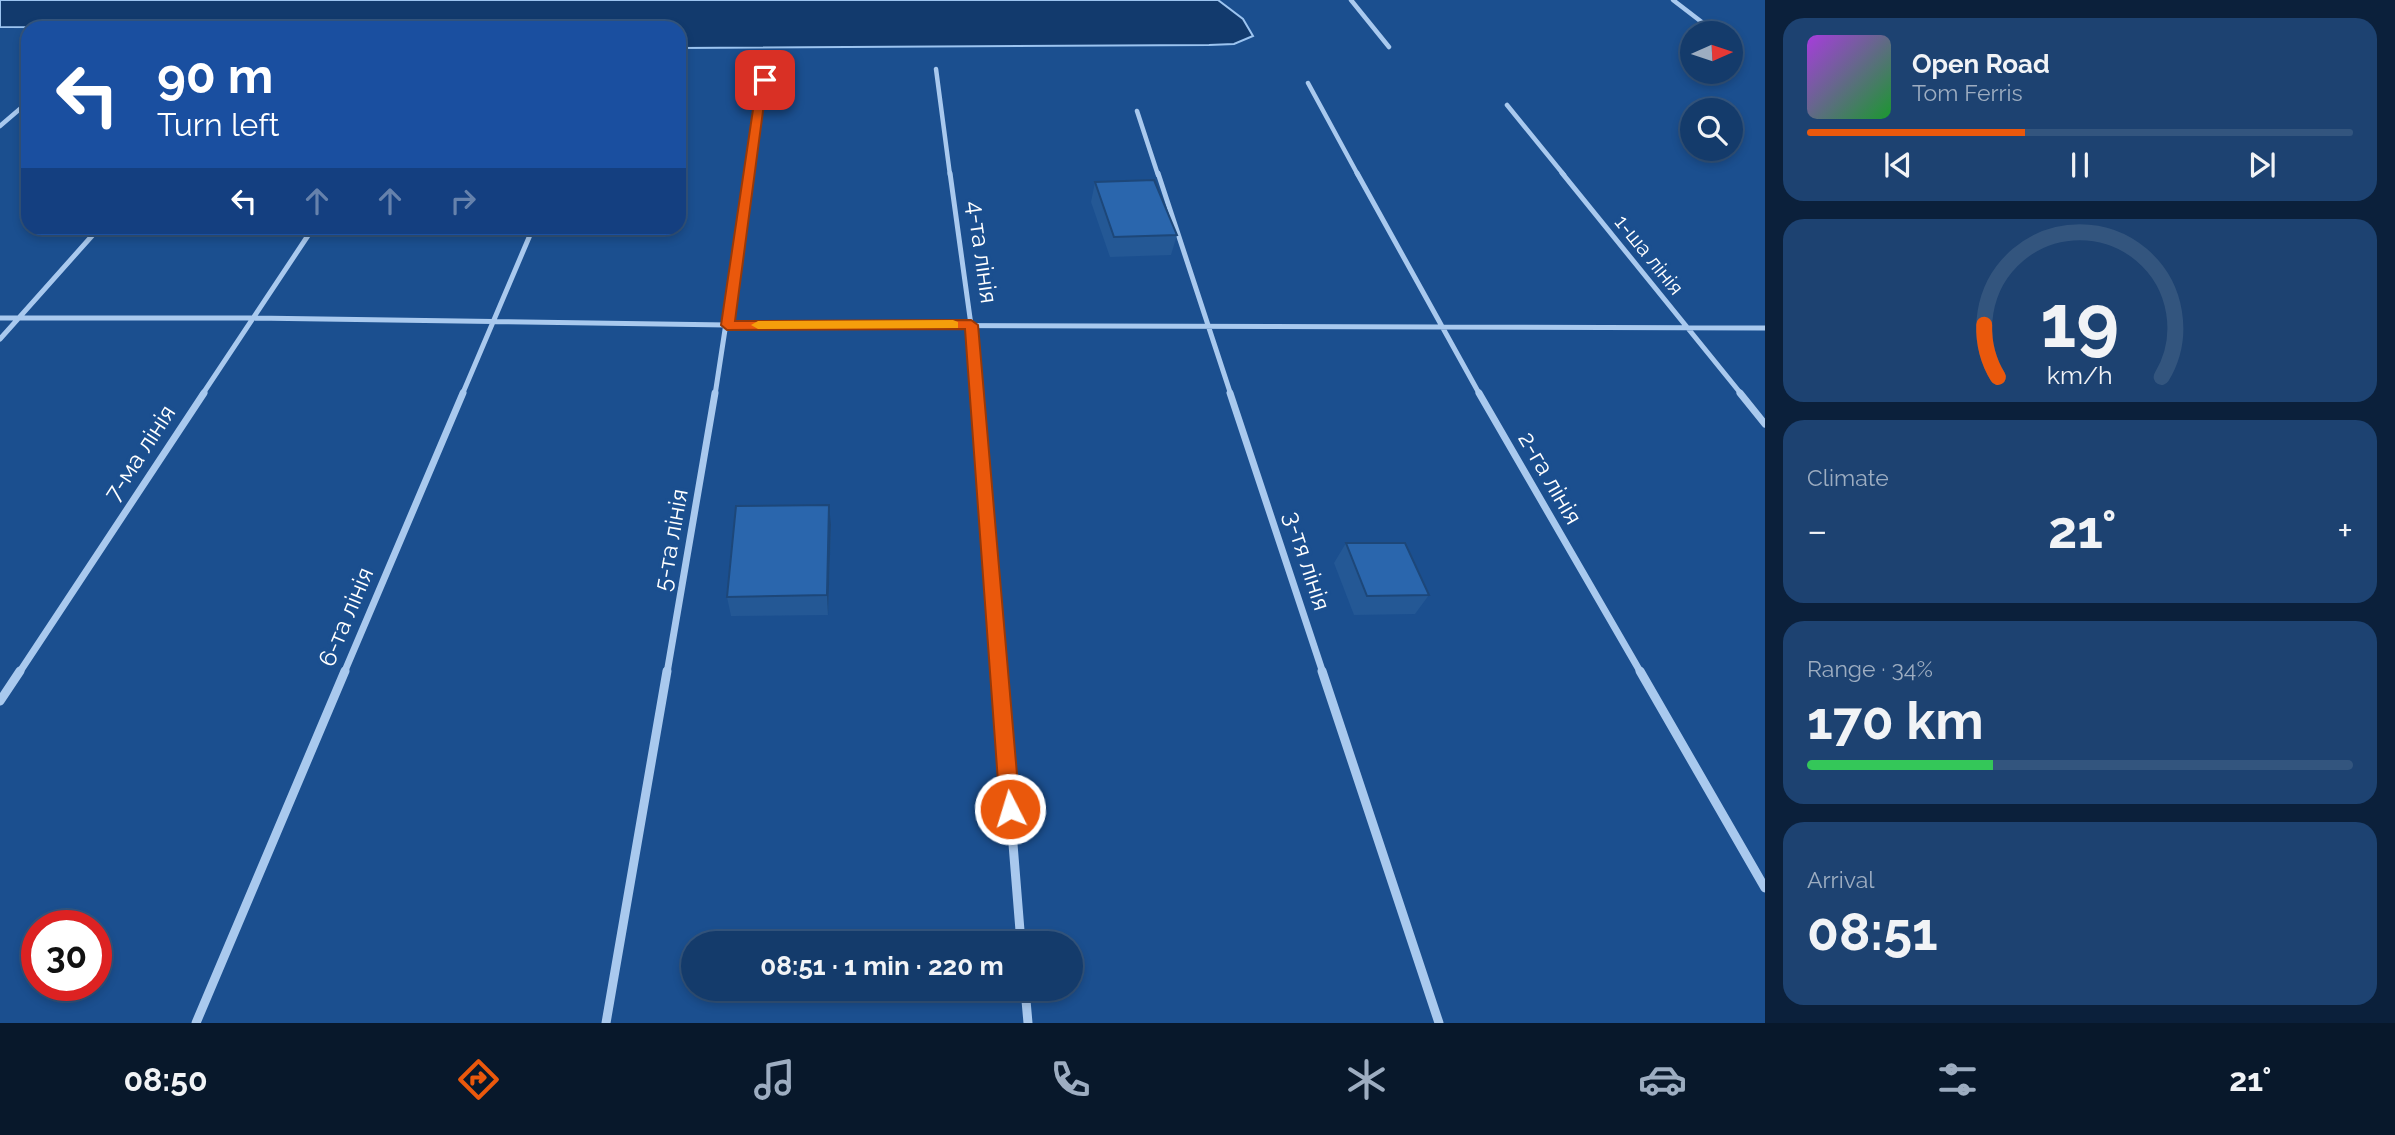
<!DOCTYPE html>
<meta charset="utf-8">
<style>
body{margin:0;font-family:Raleway,sans-serif;background:#1d4271;color:#f1f3f6;height:100vh;display:flex;flex-direction:column;font-size:26px;white-space:nowrap}
*{box-sizing:border-box;margin:0}
p{font-size:23px;color:#9dadc1}
.icon{flex:none;width:38px;height:38px;fill:none;stroke:currentColor;stroke-width:2;stroke-linecap:round;stroke-linejoin:round}
.map{position:relative;flex:1;overflow:hidden}
.side{display:flex;flex-direction:column;gap:18px;padding:18px;background:#0b203b;width:630px}
.side>*{flex:none}
.hud{position:absolute;left:21px;top:21px;width:665px;height:214px;border-radius:21px;box-shadow:0 4px 10px #0003,0 0 0 2px #33557e;background:#1a4fa0;color:#fff;overflow:hidden}
.needle{width:46px;rotate:87deg}
.controls{position:absolute;left:1680px;top:21px;display:grid;gap:14px}
.controls a{display:grid;place-items:center;width:63px;height:63px;border-radius:50%;background:#143b6b;box-shadow:0 4px 10px #0003,0 0 0 2px #33557e;font-size:35px}
.speed{position:absolute;left:21px;top:910px;display:flex;gap:14px;font-size:35px;font-weight:700;text-align:center}
.speed>*{display:grid;place-content:center;width:91px;height:91px;border-radius:50%;background:#143b6b;box-shadow:0 4px 10px #0003,0 0 0 2px #33557e;line-height:1}
.speed .limit{border:10px solid #d22;background:#fff;color:#111}
.pin{position:absolute;display:grid;place-items:center;width:60px;height:60px;color:#fff;margin:-30px;border-radius:14px;box-shadow:0 4px 10px #0006}
.me{position:absolute;width:77px;margin:-38px;rotate:355deg;stroke-linejoin:round;filter:drop-shadow(0 0 5px #0008)}
.turn{display:flex;align-items:center;gap:24px;height:147px;padding:0 21px;font-size:32px}
.turn .icon{width:91px;height:91px;stroke-width:2.5}
.turn b{display:block;font-size:49px;line-height:60px}
.lanes{display:flex;align-items:center;height:66px;padding:0 21px;background:#0003;justify-content:center;gap:35px;direction:ltr}
.lanes .off{opacity:.35}
.big{font-size:52px;font-weight:700;line-height:1.1}
.side .card{flex:1;display:flex;flex-direction:column;justify-content:center;gap:10px;min-width:0;padding:0 24px;border-radius:21px;background:#1d4271}
.side .dial{align-items:center;gap:0}
.dial svg{height:182px;overflow:visible;fill:none;stroke:#33557e;stroke-width:7;stroke-linecap:round;text-anchor:middle}
.dial text{fill:#f1f3f6;stroke:none}
.song{display:flex;align-items:center;gap:21px}
.cover{width:84px;height:84px;border-radius:10px;background:linear-gradient(135deg,hsl(280 70% 55%),hsl(130 70% 35%))}
.played{height:7px;border-radius:4px;background:linear-gradient(90deg,#ea580c 40%,#33557e 40%)}
.keys{display:flex;justify-content:space-around;direction:ltr}
.heat{display:flex;justify-content:space-between;align-items:center;font-size:38px;direction:ltr}
.charge{height:10px;border-radius:5px;background:linear-gradient(90deg,#34c759 34%,#33557e 0)}
.trip{position:absolute;left:681px;top:931px;width:402px;height:70px;border-radius:35px;background:#143b6b;box-shadow:0 4px 10px #0003,0 0 0 2px #33557e;font-weight:700;line-height:70px;text-align:center}
.tab-bar{display:flex;height:112px;justify-content:space-around;align-items:center;background:#08182b;color:#9dadc1}
.tab-bar .icon{width:49px;height:49px}
.tab-bar .active{color:#ea580c}
.tab-bar b{font-size:32px;color:#f1f3f6}
main{display:flex;flex:1;min-height:0}
.map>svg:first-child{display:block}
.water{fill:#123a6d;stroke:#9cc4f0;stroke-width:2}
.lines{fill:none;stroke-linecap:round;stroke-linejoin:round}
.street-far3{stroke:#a9c9ee;stroke-width:4.5}
.street-far2{stroke:#a9c9ee;stroke-width:5}
.street-far1{stroke:#a9c9ee;stroke-width:7}
.street{stroke:#a9c9ee;stroke-width:9}
.wall{fill:#245895}
.shaded-wall{fill:#1d4779}
.building{fill:#2a66ad;stroke:#1d4779;stroke-width:2}
.route{fill:#ea580c;stroke:#983908;stroke-width:2}
.slow{fill:#f59e0b}
.labels{text-anchor:middle;stroke-width:7;stroke-linejoin:round;paint-order:stroke}
.far-street-label{font-size:21px;fill:#fff;stroke:#1b4f8f}
.street-label{font-size:24px;fill:#fff;stroke:#1b4f8f}
</style>
<main>
<div class="map">
<svg width="1765" height="1023" viewBox="0 0 1765 1023">
<rect width="100%" height="100%" fill="#1b4f8f"/>
<path class="water" d="M0,0H1218L1243,19L1253,36L1234,44L1209,45L679,48V28L0,27Z"/>
<g class="lines">
<path class="street-far3" d="M1351,0L1389,47
M1673,0L1716,33
M1731,45L1736,49
M936,69L950,175
M1308,83L1358,175
M1507,105L1564,175
M1137,111L1158,175
M0,126L28,102
M749,175L760,96L771,64"/>
<path class="street-far2" d="M950,173L971,325L977,395
M1158,173L1231,395
M1357,173L1480,395
M1562,173L1742,395
M0,318H251L727,325L1765,328
M0,339L99,228
M202,395L313,228
M462,395L533,228
M715,395L749,173"/>
<path class="street-far1" d="M977,393L999,673
M1230,393L1323,673
M1479,393L1641,673
M1740,393L1765,424
M19,673L204,393
M344,673L463,393
M667,673L715,393"/>
<path class="street" d="M999,671L1021,943
M1322,671L1439,1023
M1640,671L1765,888
M0,701L20,671
M1025,989L1028,1023
M196,1023L345,671
M606,1023L667,671"/>
</g>
<path class="wall" d="M1095,182L1177,235L1171,255L1110,257L1091,202Z
M831,525L828,615L731,616L727,597Z
M1346,543L1429,595L1415,614L1354,615L1334,563Z"/>
<path class="shaded-wall" d="M829,505L831,525L828,615L827,595Z"/>
<path class="building" d="M1154,180L1177,235L1114,237L1095,182Z
M829,505L827,595L727,597L736,506Z
M1346,543H1405L1429,595L1367,596Z"/>
<path class="route" d="M765,77L770,80L765,96L735,321L971,320L978,325L1020,809L1017,816L1010,818L1003,816L1000,809L965,329L727,330L721,325L755,96L760,80Z"/>
<path class="slow" d="M953,320L958,322V328L758,329L751,325L758,321Z"/>
<g class="labels">
<g class="far-street-label">
<text transform="translate(1649 255) rotate(51)" y="7">1-ша лінія</text>
</g>
<g class="street-label">
<text transform="translate(982 252) rotate(82)" y="8">4-та лінія</text>
<text transform="translate(140 453) rotate(-57)" y="8">7-ма лінія</text>
<text transform="translate(1550 478) rotate(60)" y="8">2-га лінія</text>
<text transform="translate(671 540) rotate(-80)" y="8">5-та лінія</text>
<text transform="translate(1307 561) rotate(72)" y="8">3-тя лінія</text>
<text transform="translate(346 617) rotate(-67)" y="8">6-та лінія</text>
</g>
</g>
</svg>
<div class="controls">
<a><svg class="needle" viewBox="-14 -14 28 28"><path d="M0-13l5 13h-10z" fill="#e53935"/><path d="M0 13l5-13h-10z" fill="#9dadc1"/></svg></a>
<a><svg class="icon" aria-label="search" viewBox="0 0 24 24"><circle cx="10" cy="10" r="6"/><path d="M15 15l6 6"/></svg></a>
</div>
<div class="speed"><div class="limit">30</div></div>
<div class="pin" style="left:765px;top:80px;background:#d93025"><svg class="icon" aria-label="arrive" viewBox="0 0 24 24"><path d="M6 21V4h12l-3 4 3 4H6"/></svg></div>
<svg class="me" style="left:1010px;top:809px" viewBox="-20 -20 40 40"><circle r="17" fill="#ea580c" stroke="#fff" stroke-width="3"/><path d="M0-11L8 9 0 5-8 9z" fill="#fff"/></svg>
<div class="trip">08:51 · 1 min · 220 m</div>
<div class="hud">
<div class="turn"><svg class="icon" aria-label="left" viewBox="0 0 24 24"><path d="M17 20v-9H6M10 6l-5 5 5 5"/></svg><div><b>90 m</b>Turn left</div></div>
<div class="lanes"><svg class="icon" aria-label="left" viewBox="0 0 24 24"><path d="M17 20v-9H6M10 6l-5 5 5 5"/></svg><svg class="icon off" aria-label="ahead" viewBox="0 0 24 24"><path d="M12 20V5M6 11l6-6 6 6"/></svg><svg class="icon off" aria-label="ahead" viewBox="0 0 24 24"><path d="M12 20V5M6 11l6-6 6 6"/></svg><svg class="icon off" aria-label="right" viewBox="0 0 24 24"><path d="M7 20v-9h11M14 6l5 5-5 5"/></svg></div>
</div>
</div>
<section class="side">
<div class="card">
<div class="song"><i class="cover"></i><div><b>Open Road</b><p>Tom Ferris</p></div></div>
<div class="played"></div>
<div class="keys"><svg class="icon" aria-label="previous" viewBox="0 0 24 24"><path d="M18 5L8 12l10 7zM5 5v14"/></svg><svg class="icon" aria-label="pause" viewBox="0 0 24 24"><path d="M8 5v14M16 5v14"/></svg><svg class="icon" aria-label="next" viewBox="0 0 24 24"><path d="M6 5l10 7-10 7zM19 5v14"/></svg></div>
</div>
<div class="card dial"><svg viewBox="0 0 100 80">
<path d="M14 69A42 42 0 1 1 86 69"/>
<path d="M14 69A42 42 0 0 1 8 46" stroke="#ea580c"/>
<text x="50" y="56" font-size="32" font-weight="700">19</text>
<text x="50" y="72" font-size="11">km/h</text>
</svg></div>
<div class="card"><p>Climate</p>
<div class="heat"><a>−</a><b class="big">21°</b><a>+</a></div>
</div>
<div class="card"><p>Range · 34%</p><b class="big">170 km</b><div class="charge"></div></div>
<div class="card"><p>Arrival</p><b class="big">08:51</b></div>
</section>
</main>
<nav class="tab-bar">
<b>08:50</b>
<svg class="icon active" aria-label="directions" viewBox="0 0 24 24"><path d="M12 3l9 9-9 9-9-9zM9 14v-3h6M13 9l2 2-2 2"/></svg>
<svg class="icon" aria-label="music" viewBox="0 0 24 24"><path d="M9 18V5l10-2v13"/><circle cx="6" cy="18" r="3"/><circle cx="16" cy="16" r="3"/></svg>
<svg class="icon" aria-label="phone" viewBox="0 0 24 24"><path d="M5 4h4l2 5-3 2q2 4 5 5l2-3 5 2v4C11 20 4 13 5 4z"/></svg>
<svg class="icon" aria-label="climate" viewBox="0 0 24 24"><path d="M12 3v18M4 7l16 10M4 17L20 7"/></svg>
<svg class="icon" aria-label="car" viewBox="0 0 24 24"><path d="M5 17H2v-5l4-1 3-4h7l3 4 3 1v5h-3M9 17h6M6 11h13"/><circle cx="7" cy="17" r="2"/><circle cx="17" cy="17" r="2"/></svg>
<svg class="icon" aria-label="filters" viewBox="0 0 24 24"><path d="M4 7h16M4 17h16"/><circle cx="9" cy="7" r="2"/><circle cx="15" cy="17" r="2"/></svg>
<b>21°</b>
</nav>
